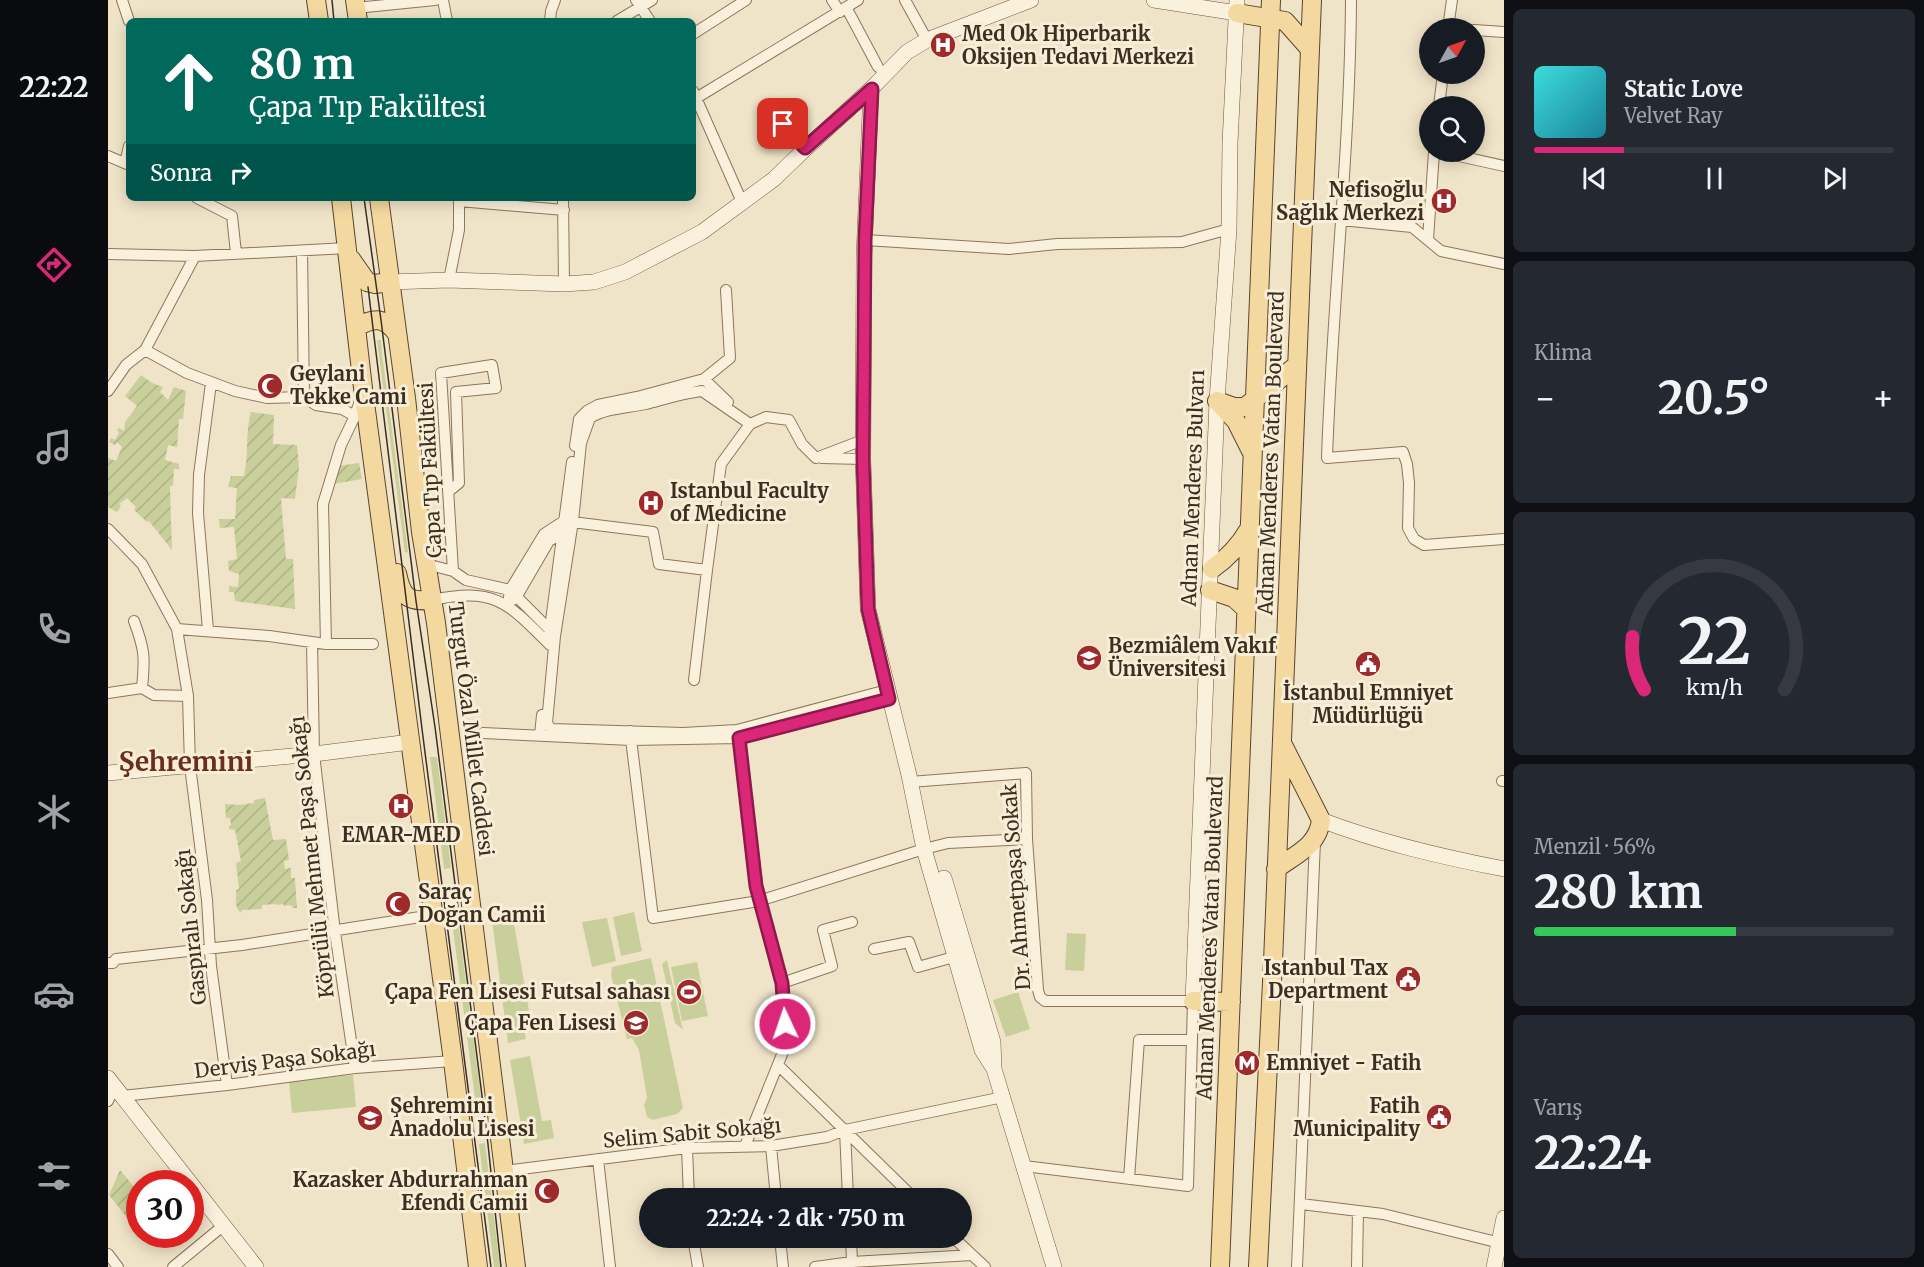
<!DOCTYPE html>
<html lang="tr">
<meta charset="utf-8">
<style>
body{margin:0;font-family:Merriweather,serif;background:#242831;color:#f1f3f6;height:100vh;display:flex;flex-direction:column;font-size:22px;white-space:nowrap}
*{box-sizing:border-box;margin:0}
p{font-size:20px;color:#9ea1a6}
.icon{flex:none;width:33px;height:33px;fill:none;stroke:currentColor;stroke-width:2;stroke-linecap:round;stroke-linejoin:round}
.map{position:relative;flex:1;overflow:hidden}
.sheet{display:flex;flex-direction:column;gap:9px;padding:9px;background:#0d0f14;width:420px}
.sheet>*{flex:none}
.top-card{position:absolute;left:18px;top:18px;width:570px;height:183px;border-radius:9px;box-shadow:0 3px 15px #0003;background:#00695c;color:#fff;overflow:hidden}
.needle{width:39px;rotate:50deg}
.buttons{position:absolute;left:1311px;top:18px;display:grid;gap:12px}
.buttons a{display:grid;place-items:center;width:66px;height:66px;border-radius:50%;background:#171b24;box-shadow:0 3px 15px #0003;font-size:30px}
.speed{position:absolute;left:18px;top:1170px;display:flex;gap:12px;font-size:30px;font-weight:700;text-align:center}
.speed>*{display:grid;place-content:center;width:78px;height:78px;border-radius:50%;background:#171b24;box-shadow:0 3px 15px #0003;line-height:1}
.speed .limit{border:9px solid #d22;background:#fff;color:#111}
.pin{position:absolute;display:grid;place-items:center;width:51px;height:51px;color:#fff;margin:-26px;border-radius:12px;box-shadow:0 3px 9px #0006}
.me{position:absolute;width:66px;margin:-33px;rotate:357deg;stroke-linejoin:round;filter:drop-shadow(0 0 4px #0008)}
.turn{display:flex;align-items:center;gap:21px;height:126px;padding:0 24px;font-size:27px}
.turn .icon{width:78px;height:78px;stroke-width:2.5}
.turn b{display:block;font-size:42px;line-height:51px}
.then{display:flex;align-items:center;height:57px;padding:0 24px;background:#0003;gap:12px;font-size:22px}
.big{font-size:45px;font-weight:700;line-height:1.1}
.sheet .card{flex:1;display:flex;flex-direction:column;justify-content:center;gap:9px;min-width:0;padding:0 21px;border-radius:9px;background:#242831}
.sheet .dial{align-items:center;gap:0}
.dial svg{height:156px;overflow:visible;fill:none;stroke:#363941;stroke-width:7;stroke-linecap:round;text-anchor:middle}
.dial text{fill:#f1f3f6;stroke:none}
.song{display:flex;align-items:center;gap:18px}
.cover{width:72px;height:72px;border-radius:9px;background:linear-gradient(135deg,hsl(180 70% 55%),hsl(190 70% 35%))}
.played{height:6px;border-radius:3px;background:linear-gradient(90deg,#db2777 25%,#363941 25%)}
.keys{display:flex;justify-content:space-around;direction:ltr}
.heat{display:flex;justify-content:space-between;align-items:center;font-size:33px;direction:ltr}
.charge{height:9px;border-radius:4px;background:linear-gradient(90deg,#34c759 56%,#363941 0)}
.trip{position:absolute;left:531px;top:1188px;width:333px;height:60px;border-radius:30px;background:#171b24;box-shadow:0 3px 15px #0003;font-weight:700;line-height:60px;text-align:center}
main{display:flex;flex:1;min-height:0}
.tabs{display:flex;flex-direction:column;width:108px;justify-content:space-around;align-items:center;background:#090b0e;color:#9ea1a6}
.tabs .icon{width:42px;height:42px}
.tabs .current{color:#db2777}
.tabs b{font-size:27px;color:#f1f3f6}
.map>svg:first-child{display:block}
.grass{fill:#c9cf9b}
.garden{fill:url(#garden-furrows)}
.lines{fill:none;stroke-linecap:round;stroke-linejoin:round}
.street-casing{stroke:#8d765c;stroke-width:12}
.secondary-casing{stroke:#6f573f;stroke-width:16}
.primary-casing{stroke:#5b4430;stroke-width:20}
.street{stroke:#faf1dc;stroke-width:10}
.secondary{stroke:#faf1dc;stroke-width:15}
.primary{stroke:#f3d9a0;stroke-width:18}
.tram{stroke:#3d2e20;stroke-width:1.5}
.route-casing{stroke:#8e194d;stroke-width:15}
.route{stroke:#db2777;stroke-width:10}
.labels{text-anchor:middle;stroke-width:6;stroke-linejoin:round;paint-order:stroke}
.poi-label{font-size:20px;font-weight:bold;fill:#3d2e20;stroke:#f7eed8;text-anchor:start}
.street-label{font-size:20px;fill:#3d2e20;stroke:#f7eed8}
.district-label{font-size:26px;font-weight:bold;fill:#6b2e1e;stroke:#f7eed8}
</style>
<main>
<nav class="tabs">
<b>22:22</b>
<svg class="icon current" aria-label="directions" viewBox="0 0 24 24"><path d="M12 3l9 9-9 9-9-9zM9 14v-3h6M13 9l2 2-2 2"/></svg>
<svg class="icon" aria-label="music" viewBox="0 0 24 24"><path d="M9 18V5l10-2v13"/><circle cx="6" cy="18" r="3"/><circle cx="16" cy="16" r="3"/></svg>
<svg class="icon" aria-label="phone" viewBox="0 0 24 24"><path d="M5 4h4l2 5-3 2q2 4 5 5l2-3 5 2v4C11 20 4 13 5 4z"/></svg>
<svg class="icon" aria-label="climate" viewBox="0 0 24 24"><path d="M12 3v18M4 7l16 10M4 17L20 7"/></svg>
<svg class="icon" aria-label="car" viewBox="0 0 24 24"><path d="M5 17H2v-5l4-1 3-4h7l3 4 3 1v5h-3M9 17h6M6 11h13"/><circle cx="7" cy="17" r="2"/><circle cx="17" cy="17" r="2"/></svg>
<svg class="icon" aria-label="filters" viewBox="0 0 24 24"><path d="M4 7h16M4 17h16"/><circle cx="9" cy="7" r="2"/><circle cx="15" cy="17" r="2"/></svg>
</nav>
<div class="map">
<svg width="1396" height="1267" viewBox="0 0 1396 1267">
<defs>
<pattern id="garden-furrows" width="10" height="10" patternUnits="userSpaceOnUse" patternTransform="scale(1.5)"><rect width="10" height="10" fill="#c9cf9b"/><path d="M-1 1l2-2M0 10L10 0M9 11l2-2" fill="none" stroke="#aeb285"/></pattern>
</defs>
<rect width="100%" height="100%" fill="#f0e4c8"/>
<path class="grass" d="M269,340H273L274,354L300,552L297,553Z
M322,757H329L343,868L336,869Z
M526,912L534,951L513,956L505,917Z
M349,913L373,1097L367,1098L343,914Z
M405,918L424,1028L416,1029L418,1039L400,1043L384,920Z
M499,918L508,961L484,967L474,922Z
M959,933L978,934L976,971L957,970Z
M543,958L575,1108L569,1114L545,1120L539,1117L536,1105L539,1098L531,1050L524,1038L519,1039L503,975L504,967Z
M559,960L575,1030L567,1023L554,964Z
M589,962L600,1016L574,1021L563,967Z
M910,992L922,1029L898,1037L885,1000Z
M422,1056L434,1121L443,1120L446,1138L416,1144L402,1060Z
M245,1075L248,1107L184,1113L181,1081Z
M377,1143L392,1267H386L371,1144Z"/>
<path class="garden" d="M33,375L44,383L55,387L52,392L60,400L66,387L78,391L75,419H71L69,447L60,445L57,460L71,464V469H66L65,486H62L64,550L41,521L39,522L26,510L28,507L19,498L11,504L13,506L9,512L0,507V458L8,461L14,447L9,442L7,445L1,442L3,438L7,440L11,433L9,430L11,428L16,431L17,422L29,406L17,396Z
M143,412L166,415L165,444L189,445L191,467L187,499L173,498L178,559H185L187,609L127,601L126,592H121V586L130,587L131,574L121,571L120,561L129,559L126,527L112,528L111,519H127L129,488L120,487L123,476H136C141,454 137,433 143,412Z
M251,463L254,479L225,484L230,466Z
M157,798L165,840L178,839L181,860L176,861L177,869L183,868V878H187L189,908H185L183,905L176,906L175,904L169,905L168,904L154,905V909L134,910L133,913C125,905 129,899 128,890L131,889L128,863L133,861L127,830L121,829V826L123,825L122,818H118L117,804L132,805L146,803V800Z
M12,1170L31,1193V1233L1,1195Z"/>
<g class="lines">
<g class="street-casing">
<path id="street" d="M14,0L21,21
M335,0L339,21
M528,0L542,21
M724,0L732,12
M797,0L819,40
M1243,0C1242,153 1224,305 1219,458L1295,452L1299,464L1301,483L1300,528L1306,539L1316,545L1396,539
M738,7L770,67
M248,8L327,0
M442,21L443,11L447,0
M509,21L544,0
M1340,28L1344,0
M1366,30L1396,32
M585,34L638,0
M585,91L634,202
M585,100L750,0
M1331,106L1335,74
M664,112L697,149
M1333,152L1396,166
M0,156L21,165
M17,163L21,146
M89,198L124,216L128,253
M455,198L456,284
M351,201L456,210
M1233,220L1304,227L1333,251L1396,264
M1320,239L1326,152
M757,240L901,249L949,244L1074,242L1121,229
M194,251L196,397
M0,254L87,256L239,248
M341,280L351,230V198
M37,350L79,373L127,391L159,398L196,397L208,405L234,409L247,416
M596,379L622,358L618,290
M0,391L18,365L37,350L87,256
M642,424L594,391C575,393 557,399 538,404C519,408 498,408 482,418L473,443L465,521L447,636L439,723L443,729L575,733L629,730L779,690
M467,446L471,419L479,411L490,405L529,397L596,379L620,402
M708,458L755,440
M714,458L755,459
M340,492L351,483L348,392L388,388L384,365L333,373L345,571
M0,529L34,564L69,629L80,696L82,766L99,900L103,966L119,1085
M318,564L345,571L358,580L402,590L443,631
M324,600C387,587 399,602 442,645
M405,600L409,596L441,541L458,531
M400,604L402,590L436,534L456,521L545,532L551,564L599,570L613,464L642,424L658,417L681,420L694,444L708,458
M26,621C37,650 37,658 34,688
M69,629L161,636L218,644H265
M100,630L90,513L91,475L103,383
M441,636L464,462
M204,642L206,754L227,932L247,1068
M218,644L215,504L233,445L247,416L253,397
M586,680L599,570
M0,693L34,688L46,695L80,696
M522,731L545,918L651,901L816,849L840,843L919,839
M375,733L523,740L631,738L781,699
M432,735L434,715
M631,738L651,901L674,983L676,1000L677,1047L637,1146
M1394,781H1396
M802,782L918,773L919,839L930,990L932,997L937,1001H1085L1080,1186L916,1166
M766,949L801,942L810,967L853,955
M0,963H5L8,959L134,945L325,915
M674,983L724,966L715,930L744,922
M670,1065L806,1198
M14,1096L119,1085L247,1068L345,1061
M0,1101L7,1086
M737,1130L740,1198
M663,1146L668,1198
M579,1148L581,1198
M490,1159L502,1267
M397,1171L579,1148L663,1146L719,1137L737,1130L895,1097
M1021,1179L1031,1040H1084
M1193,1204L1275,1214L1396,1244
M585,1238L590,1267
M672,1238L675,1267
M743,1238L744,1262
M846,1238L877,1267
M0,1254L10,1267
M65,1267L116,1225
M707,1267L744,1262L864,1255
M1189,1267L1207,841
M1249,1267L1250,1211"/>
</g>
<g class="secondary-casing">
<path id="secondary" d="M1046,0L1129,13
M763,89L756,257L755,459L760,609L801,775L816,849L874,1050L886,1069
M281,282L341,280L456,284L486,282L517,272L594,232L666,179L697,149L763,89L799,52L819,40L923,0
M0,773L206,754L302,742
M1213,820C1273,843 1334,857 1396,869
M836,878L885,1042L886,1069L946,1267
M1085,1001L1109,401L1121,229L1122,143L1129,0
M0,1078L148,1267
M1386,1267L1396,1218"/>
</g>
<g class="primary-casing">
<path id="primary" d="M208,0L211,21
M247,0L250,21
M1129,13L1177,21L1201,48
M233,198L255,388L345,1061L370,1267
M271,198L298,398L313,532L328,623L408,1267
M243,259L259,282L267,284L281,282
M249,327C266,317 277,317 289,334
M1109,401L1126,407H1137L1189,365
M1112,404L1128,421L1143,451
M1104,569C1120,558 1131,546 1141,529
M289,573C294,597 299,602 324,600
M1102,590L1126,598L1138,609
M1168,869C1188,854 1210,846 1213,820L1174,743
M1085,1001L1123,1002
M1112,1267L1163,0
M1150,1267L1165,962L1204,0"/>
</g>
<use href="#street" class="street"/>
<use href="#secondary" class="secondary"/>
<use href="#primary" class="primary"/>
<path class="tram" d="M224,0L226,21
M256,198L273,320L308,601L327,727L379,1135L393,1267
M260,287L314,729L383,1267"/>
</g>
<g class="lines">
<g class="route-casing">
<path id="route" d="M675,124L697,148L764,89L757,240L755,459L760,609L781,699L631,738L648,886L674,983L677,1024"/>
</g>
<use href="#route" class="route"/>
</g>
<defs>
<g id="hospital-disc" transform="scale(1.35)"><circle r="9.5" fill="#9e2a2b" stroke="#f7eed8"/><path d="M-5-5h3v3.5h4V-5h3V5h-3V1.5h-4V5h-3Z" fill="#fff"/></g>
<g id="mosque-disc" transform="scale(1.35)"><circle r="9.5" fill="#9e2a2b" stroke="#f7eed8"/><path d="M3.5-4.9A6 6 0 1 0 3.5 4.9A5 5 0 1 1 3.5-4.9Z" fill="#fff"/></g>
<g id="university-disc" transform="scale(1.35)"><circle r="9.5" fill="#9e2a2b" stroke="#f7eed8"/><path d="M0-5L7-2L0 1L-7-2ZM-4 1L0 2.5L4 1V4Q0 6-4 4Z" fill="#fff"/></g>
<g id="civic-disc" transform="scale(1.35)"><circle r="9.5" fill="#9e2a2b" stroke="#f7eed8"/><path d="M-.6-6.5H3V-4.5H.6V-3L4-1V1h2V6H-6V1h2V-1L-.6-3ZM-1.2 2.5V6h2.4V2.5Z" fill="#fff"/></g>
<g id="stadium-disc" transform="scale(1.35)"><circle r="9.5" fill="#9e2a2b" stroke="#f7eed8"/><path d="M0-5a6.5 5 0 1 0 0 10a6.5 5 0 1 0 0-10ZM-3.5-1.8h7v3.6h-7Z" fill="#fff"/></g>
<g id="school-disc" transform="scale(1.35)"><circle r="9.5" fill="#9e2a2b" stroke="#f7eed8"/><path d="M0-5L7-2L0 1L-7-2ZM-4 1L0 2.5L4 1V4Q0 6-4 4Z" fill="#fff"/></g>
<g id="metro-disc" transform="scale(1.35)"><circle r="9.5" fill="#9e2a2b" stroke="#f7eed8"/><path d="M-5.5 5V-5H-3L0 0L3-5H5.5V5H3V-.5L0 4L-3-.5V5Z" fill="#fff"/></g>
</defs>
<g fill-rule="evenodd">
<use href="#hospital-disc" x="835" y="45"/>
<use href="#hospital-disc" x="1336" y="201"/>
<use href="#mosque-disc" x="162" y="386"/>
<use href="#hospital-disc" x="543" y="503"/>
<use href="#university-disc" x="981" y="658"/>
<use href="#civic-disc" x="1260" y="664"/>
<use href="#hospital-disc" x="293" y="806"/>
<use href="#mosque-disc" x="290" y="904"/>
<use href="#civic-disc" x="1300" y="979"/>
<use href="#stadium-disc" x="581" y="992"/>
<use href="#school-disc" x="528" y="1023"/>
<use href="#metro-disc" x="1139" y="1063"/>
<use href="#civic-disc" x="1331" y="1117"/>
<use href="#school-disc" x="262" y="1118"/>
<use href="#mosque-disc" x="439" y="1191"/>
</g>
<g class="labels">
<g class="poi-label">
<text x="854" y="41">Med Ok Hiperbarik<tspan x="854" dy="23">Oksijen Tedavi Merkezi</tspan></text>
<text x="1316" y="197" text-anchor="end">Nefisoğlu<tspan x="1316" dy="23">Sağlık Merkezi</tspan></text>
<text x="182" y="381">Geylani<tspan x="182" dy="23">Tekke Cami</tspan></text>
<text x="562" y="498">Istanbul Faculty<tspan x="562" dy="23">of Medicine</tspan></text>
<text x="1000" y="653">Bezmiâlem Vakıf<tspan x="1000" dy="23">Üniversitesi</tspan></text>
<text x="1260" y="700" text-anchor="middle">İstanbul Emniyet<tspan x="1260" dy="23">Müdürlüğü</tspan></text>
<text x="293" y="842" text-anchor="middle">EMAR-MED</text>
<text x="310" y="899">Saraç<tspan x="310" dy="23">Doğan Camii</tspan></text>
<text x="1280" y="975" text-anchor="end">Istanbul Tax<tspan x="1280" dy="23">Department</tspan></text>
<text x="562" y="999" text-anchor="end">Çapa Fen Lisesi Futsal sahası</text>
<text x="508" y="1030" text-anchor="end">Çapa Fen Lisesi</text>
<text x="1158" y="1070">Emniyet - Fatih</text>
<text x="282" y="1113">Şehremini<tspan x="282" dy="23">Anadolu Lisesi</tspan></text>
<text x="1312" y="1113" text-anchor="end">Fatih<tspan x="1312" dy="23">Municipality</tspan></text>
<text x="420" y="1187" text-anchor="end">Kazasker Abdurrahman<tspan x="420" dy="23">Efendi Camii</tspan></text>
</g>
<g class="street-label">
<text transform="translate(1163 453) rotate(-88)" y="7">Adnan Menderes Vatan Boulevard</text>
<text transform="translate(322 470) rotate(-93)" y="7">Çapa Tıp Fakültesi</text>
<text transform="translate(1085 488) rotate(-88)" y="7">Adnan Menderes Bulvarı</text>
<text transform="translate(363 729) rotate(83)" y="7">Turgut Özal Millet Caddesi</text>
<text transform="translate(204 857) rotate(-96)" y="7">Köprülü Mehmet Paşa Sokağı</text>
<text transform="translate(908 887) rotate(-94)" y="7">Dr. Ahmetpaşa Sokak</text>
<text transform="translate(83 927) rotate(-96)" y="7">Gaspıralı Sokağı</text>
<text transform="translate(1102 938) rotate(-88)" y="7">Adnan Menderes Vatan Boulevard</text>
<text transform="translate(177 1060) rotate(-7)" y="7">Derviş Paşa Sokağı</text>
<text transform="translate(584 1133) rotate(-5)" y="7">Selim Sabit Sokağı</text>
</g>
<g class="district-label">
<text x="78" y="771">Şehremini</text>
</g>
</g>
</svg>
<div class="buttons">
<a><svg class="needle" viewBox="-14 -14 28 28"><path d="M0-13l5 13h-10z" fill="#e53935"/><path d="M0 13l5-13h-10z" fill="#9ea1a6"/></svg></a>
<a><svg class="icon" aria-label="search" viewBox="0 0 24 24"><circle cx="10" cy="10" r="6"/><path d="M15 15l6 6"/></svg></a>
</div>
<div class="speed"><div class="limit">30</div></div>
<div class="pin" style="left:675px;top:124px;background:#d93025"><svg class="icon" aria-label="arrive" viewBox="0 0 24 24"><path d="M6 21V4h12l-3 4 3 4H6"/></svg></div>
<svg class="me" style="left:677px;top:1024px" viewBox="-20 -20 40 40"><circle r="17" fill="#db2777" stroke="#fff" stroke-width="3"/><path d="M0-11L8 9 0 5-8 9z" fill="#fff"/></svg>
<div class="trip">22:24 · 2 dk · 750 m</div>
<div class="top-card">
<div class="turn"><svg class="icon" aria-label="ahead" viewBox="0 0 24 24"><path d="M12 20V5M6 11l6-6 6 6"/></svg><div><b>80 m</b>Çapa Tıp Fakültesi</div></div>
<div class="then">Sonra<svg class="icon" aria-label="right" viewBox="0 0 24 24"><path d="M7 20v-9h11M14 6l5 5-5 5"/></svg></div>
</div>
</div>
<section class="sheet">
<div class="card">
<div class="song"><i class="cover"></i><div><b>Static Love</b><p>Velvet Ray</p></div></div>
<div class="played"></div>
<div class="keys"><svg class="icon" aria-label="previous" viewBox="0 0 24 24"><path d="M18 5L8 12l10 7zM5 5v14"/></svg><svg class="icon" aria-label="pause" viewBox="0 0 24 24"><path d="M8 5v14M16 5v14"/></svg><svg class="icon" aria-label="next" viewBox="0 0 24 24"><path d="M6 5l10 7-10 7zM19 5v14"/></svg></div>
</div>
<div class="card"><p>Klima</p>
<div class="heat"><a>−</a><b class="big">20.5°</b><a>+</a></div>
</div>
<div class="card dial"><svg viewBox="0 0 100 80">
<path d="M14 69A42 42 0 1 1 86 69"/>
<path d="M14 69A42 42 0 0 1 8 42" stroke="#db2777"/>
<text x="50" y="56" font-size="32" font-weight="700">22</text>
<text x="50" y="72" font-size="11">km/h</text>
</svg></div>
<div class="card"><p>Menzil · 56%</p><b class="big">280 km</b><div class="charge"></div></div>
<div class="card"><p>Varış</p><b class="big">22:24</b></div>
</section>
</main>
